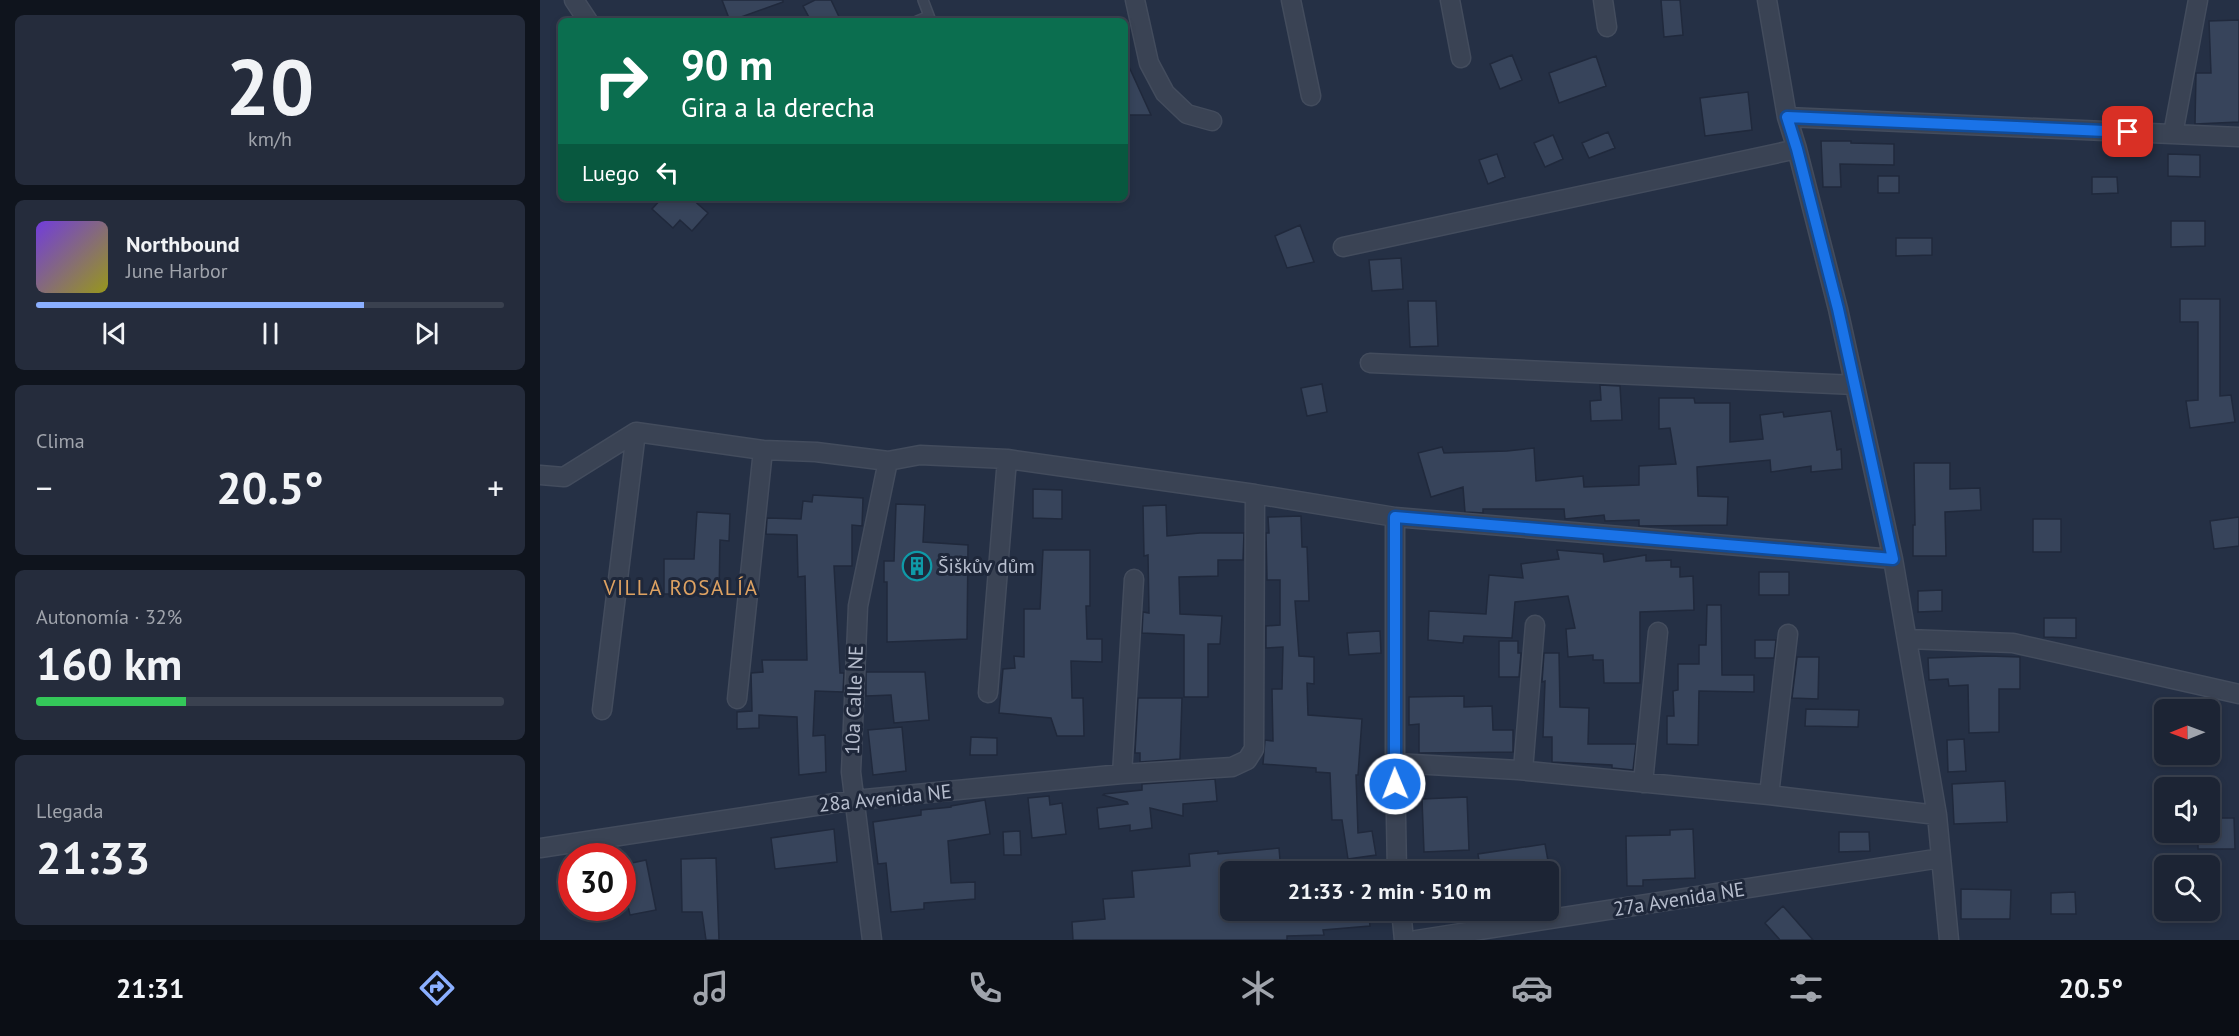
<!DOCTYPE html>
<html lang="es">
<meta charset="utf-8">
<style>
body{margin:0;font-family:"PT Sans",sans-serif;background:#252c3c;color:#f1f3f6;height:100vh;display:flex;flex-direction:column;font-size:22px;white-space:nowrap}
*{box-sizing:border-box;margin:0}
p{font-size:20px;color:#a0a4ac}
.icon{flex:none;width:33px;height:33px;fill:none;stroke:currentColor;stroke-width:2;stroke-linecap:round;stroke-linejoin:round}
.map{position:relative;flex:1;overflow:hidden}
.details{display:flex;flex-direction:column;gap:15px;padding:15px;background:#0f141d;width:540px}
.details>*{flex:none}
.banner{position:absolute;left:18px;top:18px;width:570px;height:183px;border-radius:9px;box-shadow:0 3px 9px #0003,0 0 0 2px #3a414f;background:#0b6e4f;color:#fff;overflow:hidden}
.needle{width:39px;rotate:269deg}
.tools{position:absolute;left:1614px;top:699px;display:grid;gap:12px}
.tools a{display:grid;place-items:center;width:66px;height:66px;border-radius:9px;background:#1c2434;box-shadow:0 3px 9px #0003,0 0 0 2px #3a414f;font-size:30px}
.speed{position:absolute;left:18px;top:843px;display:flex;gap:12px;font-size:30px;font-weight:700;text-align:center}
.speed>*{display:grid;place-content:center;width:78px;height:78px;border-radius:50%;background:#1c2434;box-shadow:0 3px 9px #0003,0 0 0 2px #3a414f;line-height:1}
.speed .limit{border:9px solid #d22;background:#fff;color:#111}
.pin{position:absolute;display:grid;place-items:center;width:51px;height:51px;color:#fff;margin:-26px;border-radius:12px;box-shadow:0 3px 9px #0006}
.me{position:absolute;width:66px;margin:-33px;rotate:359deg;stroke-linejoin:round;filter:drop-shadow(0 0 4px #0008)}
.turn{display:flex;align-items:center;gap:21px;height:126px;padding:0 24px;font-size:27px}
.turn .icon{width:78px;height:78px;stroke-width:2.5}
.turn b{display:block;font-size:42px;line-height:51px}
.then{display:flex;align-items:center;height:57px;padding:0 24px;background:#0003;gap:12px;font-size:22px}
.big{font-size:45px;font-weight:600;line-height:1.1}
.details .widget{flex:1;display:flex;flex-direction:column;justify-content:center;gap:9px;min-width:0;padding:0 21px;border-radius:9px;background:#252c3c}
.details .dial{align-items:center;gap:0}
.dial b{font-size:78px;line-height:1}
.song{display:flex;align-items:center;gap:18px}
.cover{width:72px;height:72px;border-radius:9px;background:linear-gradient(135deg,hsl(260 70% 55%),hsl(60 70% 35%))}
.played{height:6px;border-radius:3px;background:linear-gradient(90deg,#8bafff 70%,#3a414f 70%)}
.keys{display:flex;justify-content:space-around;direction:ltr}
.heat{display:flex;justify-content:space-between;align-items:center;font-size:33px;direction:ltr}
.charge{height:9px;border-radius:4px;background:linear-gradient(90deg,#34c759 32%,#3a414f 0)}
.trip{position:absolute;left:680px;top:861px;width:339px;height:60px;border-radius:9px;background:#1c2434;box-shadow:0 3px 9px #0003,0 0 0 2px #3a414f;font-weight:600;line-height:60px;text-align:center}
.tab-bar{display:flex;height:96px;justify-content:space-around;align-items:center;background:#0b0e15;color:#a0a4ac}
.tab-bar .icon{width:42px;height:42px}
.tab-bar .selected{color:#8bafff}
.tab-bar b{font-size:27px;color:#f1f3f6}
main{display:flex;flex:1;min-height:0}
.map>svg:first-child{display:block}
.building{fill:#37445b;stroke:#20293c;stroke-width:1.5}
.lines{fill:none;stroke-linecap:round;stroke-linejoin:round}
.lane-casing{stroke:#434c5d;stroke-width:12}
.street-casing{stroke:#434c5d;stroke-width:21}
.lane{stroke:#3a4354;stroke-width:9}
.street{stroke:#3a4354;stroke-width:18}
.route-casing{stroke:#114b97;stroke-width:15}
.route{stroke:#1a73e8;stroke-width:10}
.labels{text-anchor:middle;stroke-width:6;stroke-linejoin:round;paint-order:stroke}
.poi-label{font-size:20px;fill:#b7bece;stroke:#1e273a;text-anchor:start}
.street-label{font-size:20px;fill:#b7bece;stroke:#1e273a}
.neighbourhood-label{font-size:21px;letter-spacing:1.5px;fill:#dea262;stroke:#1e273a}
</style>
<main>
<section class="details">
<div class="widget dial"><b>20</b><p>km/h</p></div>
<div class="widget">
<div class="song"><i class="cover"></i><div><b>Northbound</b><p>June Harbor</p></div></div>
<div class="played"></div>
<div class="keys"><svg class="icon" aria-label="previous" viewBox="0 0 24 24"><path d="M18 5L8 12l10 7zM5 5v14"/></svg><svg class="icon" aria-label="pause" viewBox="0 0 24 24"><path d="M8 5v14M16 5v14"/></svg><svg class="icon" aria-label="next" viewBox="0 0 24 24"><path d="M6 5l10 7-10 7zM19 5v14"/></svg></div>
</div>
<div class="widget"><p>Clima</p>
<div class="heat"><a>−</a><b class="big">20.5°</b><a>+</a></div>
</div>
<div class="widget"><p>Autonomía · 32%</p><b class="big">160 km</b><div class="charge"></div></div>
<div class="widget"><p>Llegada</p><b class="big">21:33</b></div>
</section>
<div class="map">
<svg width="1699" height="940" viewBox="0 0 1699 940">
<rect width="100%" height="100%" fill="#253045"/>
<path class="building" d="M182,0H243V2L190,21Z
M275,0H291L301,21H271L263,6Z
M1121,0H1140L1143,35L1124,37Z
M1699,20V122L1655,124L1656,73H1671L1669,21Z
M972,55L982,80L960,89L950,64Z
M1056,56L1066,86L1019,103L1009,73Z
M585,58L611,115H585Z
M1208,92L1212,130L1165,136L1160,98Z
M1068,132L1075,148L1049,158L1042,143Z
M1013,135L1023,159L1005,167L994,143Z
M1281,141H1311V143L1354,144V165L1300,164L1301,187H1283Z
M957,154L965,177L948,184L939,160Z
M1628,154L1660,155V177L1628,176Z
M1338,176H1359V193H1338Z
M1552,177H1577L1578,193L1552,194Z
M122,198H151L168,213L152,231L140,220L133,228L112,209Z
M1631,221H1665V246L1631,247Z
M760,225L774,262L747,268L735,236Z
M1356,238H1392V255L1356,256Z
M861,258L863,289L832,291L829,260Z
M1640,299H1680V396L1691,395L1695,422L1650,428L1646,401L1658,400V322H1640Z
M868,301H896L898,346L870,347Z
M782,384L787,412L767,416L761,388Z
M1060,385L1080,386L1082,420L1051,421L1050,401L1061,400Z
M1119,398H1154L1155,403H1190V442L1223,439L1220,415L1243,412L1244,417L1291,411L1297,450L1301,449L1302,469L1271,472V466L1231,472L1230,460L1157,467L1158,496L1188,497L1187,525L1099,526V520L1065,521L1064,515L1025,519L1024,509H943V513L925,512L923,487L891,497L878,453L902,447L904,453L967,451L994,448L996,481L1043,476L1044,487L1099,485V466L1136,464L1130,428L1119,429Z
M1374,463H1410V489L1440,488L1441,510L1405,512L1406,556H1373V525H1375Z
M493,489L522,490V519L493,518Z
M273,495L323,498L322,526L312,525V566H294L300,673H304L303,692L275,691L273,736L285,735L286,772L259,775L257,717L219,715V728L197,729V712L212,711L211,673L223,672L222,660H267L265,576L258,577L257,535L226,534L227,518L261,519L263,501L272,502Z
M356,504L385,505L383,542L428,545L427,639L347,642V582H344V561H354Z
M626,505L627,536L660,533H704L703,560H678V576L639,577L640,614L682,616L680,644H668V697H644V635L602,633L603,612L609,613L608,555L604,556L603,506Z
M157,512L190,514L189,541L180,540L179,594H124V559H154Z
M761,516L762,547H767L769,601H755L759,656L774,657V684L767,683L768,715L822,719L818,775H816L818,833L832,831L836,855L808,859L802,820H792L790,773L776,772V768L723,764L725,740L733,741L732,689H742L743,647L726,648V626L740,625V580H727L726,533H729L728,517Z
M1699,517V546L1674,549L1670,521Z
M1493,519H1521V552H1493Z
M503,550H550V606H546L547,639H562V662L531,661L532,698H543L544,736H517L511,718L459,713L463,669L475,668L474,656L484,657V609H500Z
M1017,550L1063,554L1064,562L1106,555V561L1131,560V567H1140V577L1153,576L1154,610L1100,612V683H1064L1063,660H1053V655L1028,657L1026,629L1035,628L1028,596L975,602L972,638L924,636L923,643L888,640L889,611L946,614L949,575L983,578L981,564L1019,559Z
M1219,572H1249V595H1219Z
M1402,590V611L1378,612V591Z
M1167,605H1181L1182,675H1214V692L1159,691L1158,745L1127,744V716H1134L1133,691L1138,690V664H1159V645H1166Z
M1504,618H1536V638L1504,637Z
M840,631L841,653L809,655L807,633Z
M1215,640H1236L1234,658H1215Z
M959,641H978V653H981L979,677H959Z
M1004,653H1019L1020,707L1049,708L1048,744H1096L1093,770L1072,768V765L1012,762V737H1003L1005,681L1002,682Z
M1448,656L1480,657V689H1459V732L1429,733L1428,685L1409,686L1408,679L1389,680L1388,658Z
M1257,657H1279L1278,699L1252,698Z
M326,672H385L389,720L354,723L351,695L326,696Z
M924,696V707L952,706L953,730H973V752L879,753V724L869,725V697Z
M598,698H642L640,759L600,762V753H595Z
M1266,709L1319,710L1318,727L1265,726Z
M362,727L366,771L333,775L328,730Z
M431,737L457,738V755H430Z
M1424,739L1426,771L1408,772L1407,740Z
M675,779L677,801L643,804V816L610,808L612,828L590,831V825L559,829L557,808L588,804L587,802L563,795L564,794L602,790V784Z
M1465,781L1467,822L1414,824L1412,784Z
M509,796L510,805L522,803L526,834L492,838L488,798Z
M927,797L929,850L884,852L882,799Z
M445,800L450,834L408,841L411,883L435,882V899L384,903V909L351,912L346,863L338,864L333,822L381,815V810L411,807V806Z
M1670,818H1694L1695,849H1658V832H1670Z
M294,829L297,862L235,869L231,838Z
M1153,829L1155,878L1103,880V886H1087L1086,836L1130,835V830Z
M480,831L481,855H464L463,832Z
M1299,832H1329L1330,851L1299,852Z
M1005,844L1010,872H941L938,854Z
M739,848L741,872H680L683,910H828L830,926L783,930L784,935L747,936V940H533L532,922L565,919L563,899L594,897L592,871L650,866L649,854L678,851V854Z
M176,858L179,940H166L162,912H142L141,859Z
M106,860L116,910L90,915L82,880V865Z
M1421,889L1471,890L1470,919H1421Z
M1535,892L1536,914H1511V893Z
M1243,906L1273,940H1240L1225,923Z"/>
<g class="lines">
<g class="lane-casing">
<path id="lane" d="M383,0L391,21
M377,21L389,16"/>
</g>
<g class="street-casing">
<path id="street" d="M34,0L48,21
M595,0L609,63L625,93L647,114L672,121
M751,0L771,96
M910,0L921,58
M1063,0L1067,27
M1227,0L1247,117L1257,149L1298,309L1353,559L1397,815L1409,940
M1247,117L1699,137
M1633,134L1658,0
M803,247L1257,149
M830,363L1315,385
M0,475L24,477L96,432L223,450L276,452L348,461L380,455L467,459L715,494L855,517L1353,559
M855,517V763L857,872
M1367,639L1473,643L1699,694
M448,693L467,459
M197,699L223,450
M62,710L96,432
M855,763L978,770L1229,795L1397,815
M983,770L995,625
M582,774L594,579
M1103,783L1118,632
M1229,795L1248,634
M0,848L315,800L582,774L692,767L707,760L714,749L715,494
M861,910L864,940
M332,940L311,772L318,606L348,461
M876,940L1401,858"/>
</g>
<use href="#lane" class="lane"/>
<use href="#street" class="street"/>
</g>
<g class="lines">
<g class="route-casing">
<path id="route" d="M855,784V517L1353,559L1298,309L1257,149L1247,117L1588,132"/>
</g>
<use href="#route" class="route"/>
</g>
<defs>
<g id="building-ring" transform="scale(1.5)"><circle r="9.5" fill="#1e273a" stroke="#0f9aa8" stroke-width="1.5"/><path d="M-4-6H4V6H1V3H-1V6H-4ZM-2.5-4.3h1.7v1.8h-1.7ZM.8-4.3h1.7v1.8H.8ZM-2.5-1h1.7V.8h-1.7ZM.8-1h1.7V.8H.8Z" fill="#0f9aa8"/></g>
</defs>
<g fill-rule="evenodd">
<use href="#building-ring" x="377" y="566"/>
</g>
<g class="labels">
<g class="poi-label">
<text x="398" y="573">Šiškův dům</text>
</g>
<g class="street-label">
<text transform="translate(314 700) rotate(-88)" y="7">10a Calle NE</text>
<text transform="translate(345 798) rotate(-6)" y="7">28a Avenida NE</text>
<text transform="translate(1139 899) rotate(-9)" y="7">27a Avenida NE</text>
</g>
<g class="neighbourhood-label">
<text x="141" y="595">VILLA ROSALÍA</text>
</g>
</g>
</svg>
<div class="tools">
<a><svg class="needle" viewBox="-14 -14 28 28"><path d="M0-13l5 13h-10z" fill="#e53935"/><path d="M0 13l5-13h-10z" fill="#a0a4ac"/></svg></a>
<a><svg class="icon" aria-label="sound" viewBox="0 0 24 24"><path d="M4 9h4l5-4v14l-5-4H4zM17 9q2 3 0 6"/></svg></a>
<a><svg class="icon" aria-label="search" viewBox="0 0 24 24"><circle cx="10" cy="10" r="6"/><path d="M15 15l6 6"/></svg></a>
</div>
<div class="speed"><div class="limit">30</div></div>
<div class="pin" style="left:1588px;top:132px;background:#d93025"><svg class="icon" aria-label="arrive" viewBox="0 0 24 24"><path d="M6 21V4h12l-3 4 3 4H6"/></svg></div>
<svg class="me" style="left:855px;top:784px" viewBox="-20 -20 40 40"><circle r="17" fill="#1a73e8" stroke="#fff" stroke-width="3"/><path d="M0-11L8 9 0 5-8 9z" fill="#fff"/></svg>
<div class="trip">21:33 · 2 min · 510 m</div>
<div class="banner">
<div class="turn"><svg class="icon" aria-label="right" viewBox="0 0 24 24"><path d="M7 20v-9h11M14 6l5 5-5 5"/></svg><div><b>90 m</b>Gira a la derecha</div></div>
<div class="then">Luego<svg class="icon" aria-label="left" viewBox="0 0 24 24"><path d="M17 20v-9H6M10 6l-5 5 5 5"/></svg></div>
</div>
</div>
</main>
<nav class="tab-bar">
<b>21:31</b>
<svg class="icon selected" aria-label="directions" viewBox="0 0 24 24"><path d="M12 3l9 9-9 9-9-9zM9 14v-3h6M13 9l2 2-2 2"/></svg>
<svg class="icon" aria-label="music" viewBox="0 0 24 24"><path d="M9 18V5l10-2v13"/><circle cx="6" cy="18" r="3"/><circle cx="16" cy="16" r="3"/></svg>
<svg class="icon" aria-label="phone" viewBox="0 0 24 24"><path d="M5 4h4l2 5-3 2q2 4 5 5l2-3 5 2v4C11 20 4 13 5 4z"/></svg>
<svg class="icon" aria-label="climate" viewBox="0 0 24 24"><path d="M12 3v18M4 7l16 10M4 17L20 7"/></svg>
<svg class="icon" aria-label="car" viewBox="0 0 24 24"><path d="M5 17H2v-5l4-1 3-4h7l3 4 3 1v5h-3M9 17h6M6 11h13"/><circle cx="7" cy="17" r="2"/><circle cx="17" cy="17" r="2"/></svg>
<svg class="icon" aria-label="filters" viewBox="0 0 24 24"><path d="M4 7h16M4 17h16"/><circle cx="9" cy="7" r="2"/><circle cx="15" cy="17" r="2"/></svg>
<b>20.5°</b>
</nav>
